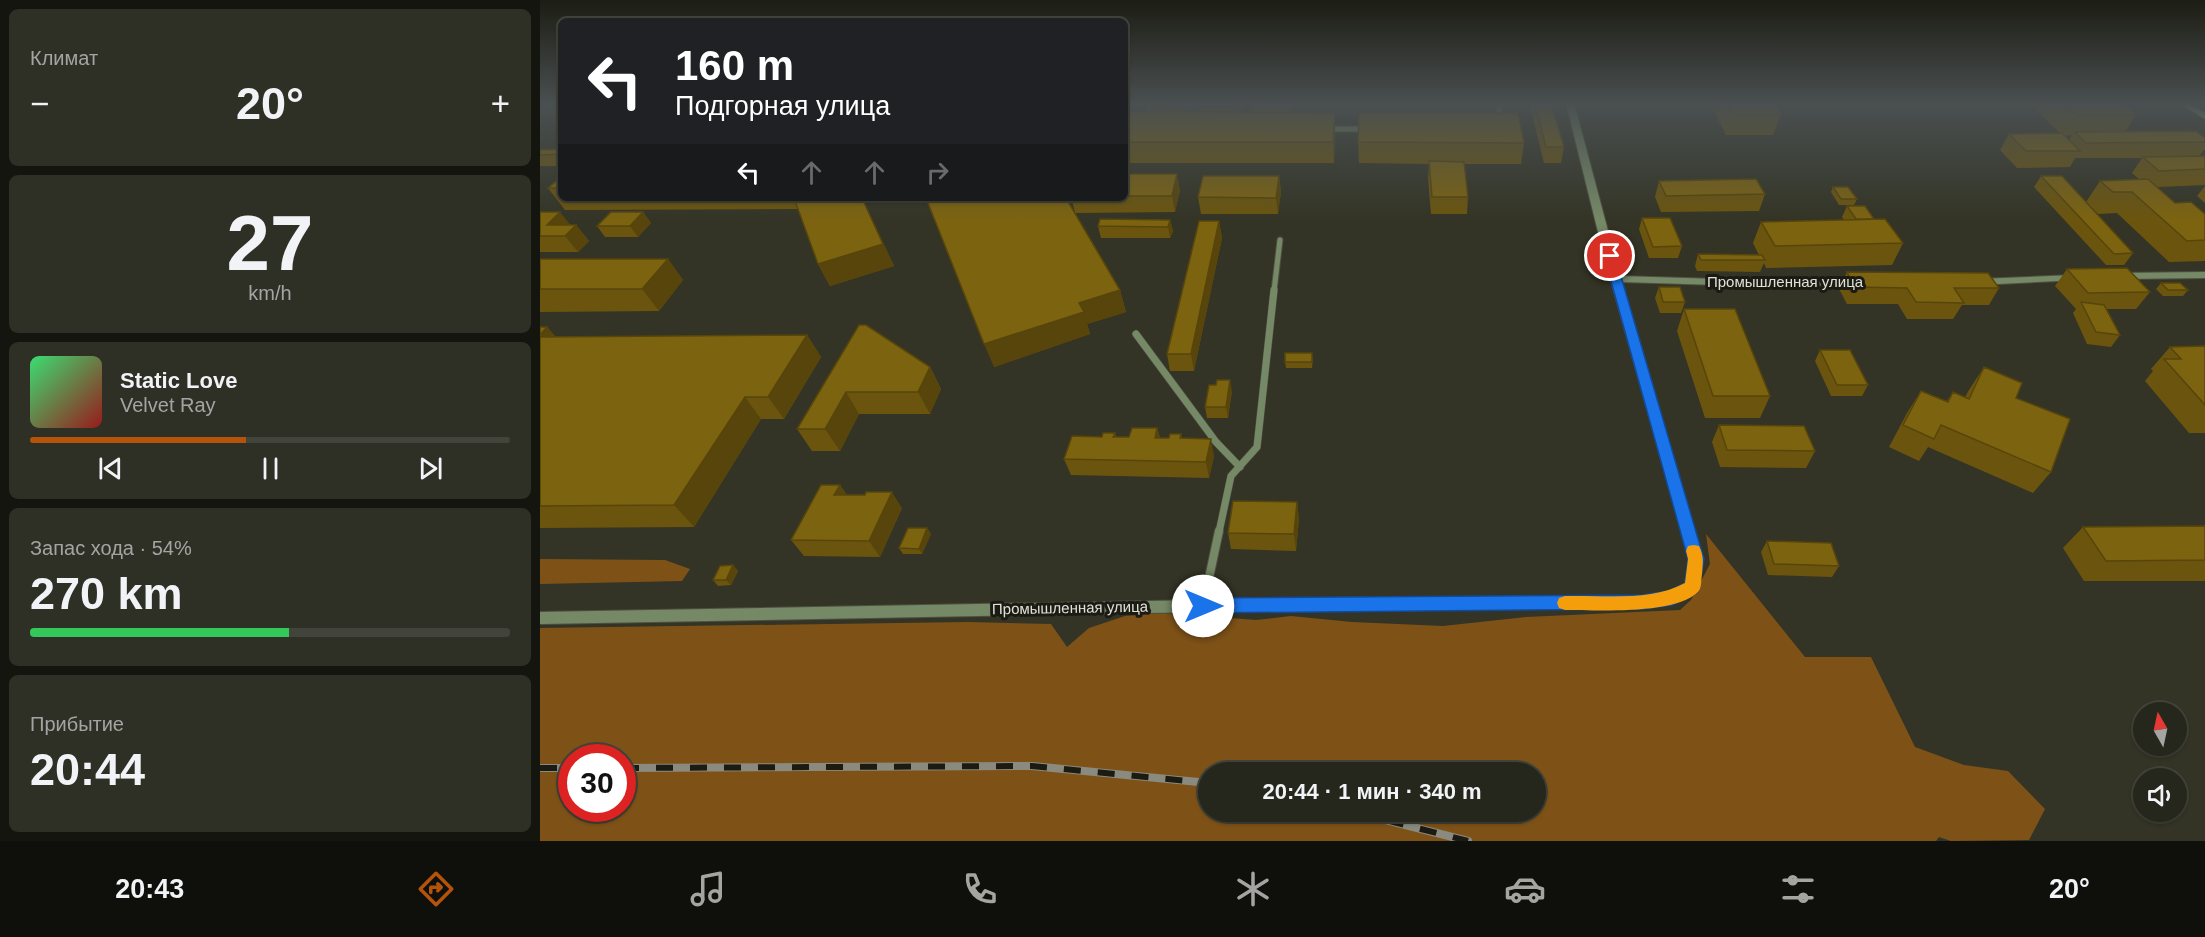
<!DOCTYPE html>
<html lang="ru">
<meta charset="utf-8">
<style>
body{margin:0;font-family:Arial,sans-serif;background:#2e2f25;color:#f1f3f6;height:100vh;display:flex;flex-direction:column;font-size:22px;white-space:nowrap}
*{box-sizing:border-box;margin:0}
p{font-size:20px;color:#a4a5a3}
.icon{flex:none;width:33px;height:33px;fill:none;stroke:currentColor;stroke-width:2;stroke-linecap:round;stroke-linejoin:round}
.map{position:relative;flex:1;overflow:hidden}
.side{display:flex;flex-direction:column;gap:9px;padding:9px;background:#15150f;width:540px}
.side>*{flex:none}
.hud{position:absolute;left:18px;top:18px;width:570px;height:183px;border-radius:9px;box-shadow:0 2px 4px #0004,0 0 0 2px #42443b;background:#202124;color:#fff;overflow:hidden}
.needle{width:39px;rotate:351deg}
.buttons{position:absolute;left:1593px;top:702px;display:grid;gap:12px}
.buttons a{display:grid;place-items:center;width:54px;height:54px;border-radius:50%;background:#26271c;box-shadow:0 2px 4px #0004,0 0 0 2px #42443b;font-size:30px}
.speed{position:absolute;left:18px;top:744px;display:flex;gap:12px;font-size:30px;font-weight:700;text-align:center}
.speed>*{display:grid;place-content:center;width:78px;height:78px;border-radius:50%;background:#26271c;box-shadow:0 2px 4px #0004,0 0 0 2px #42443b;line-height:1}
.speed .limit{border:9px solid #d22;background:#fff;color:#111}
.pin{position:absolute;display:grid;place-items:center;width:51px;height:51px;color:#fff;margin:-26px;border:3px solid #fff;border-radius:50%;box-shadow:0 2px 6px #0007}
.me{position:absolute;width:66px;margin:-33px;rotate:90deg;stroke-linejoin:round;filter:drop-shadow(0 0 4px #0008)}
.turn{display:flex;align-items:center;gap:21px;height:126px;padding:0 18px;font-size:27px}
.turn .icon{width:78px;height:78px;stroke-width:2.5}
.turn b{display:block;font-size:42px;line-height:51px}
.lanes{display:flex;align-items:center;height:57px;padding:0 18px;background:#0003;justify-content:center;gap:30px;direction:ltr}
.lanes .off{opacity:.35}
.big{font-size:45px;font-weight:800;line-height:1.1}
.side .widget{flex:1;display:flex;flex-direction:column;justify-content:center;gap:9px;min-width:0;padding:0 21px;border-radius:9px;background:#2e2f25}
.side .dial{align-items:center;gap:0}
.dial b{font-size:78px;line-height:1}
.song{display:flex;align-items:center;gap:18px}
.cover{width:72px;height:72px;border-radius:9px;background:linear-gradient(135deg,hsl(140 70% 55%),hsl(0 70% 35%))}
.played{height:6px;border-radius:3px;background:linear-gradient(90deg,#b45309 45%,#42443b 45%)}
.keys{display:flex;justify-content:space-around;direction:ltr}
.heat{display:flex;justify-content:space-between;align-items:center;font-size:33px;direction:ltr}
.charge{height:9px;border-radius:4px;background:linear-gradient(90deg,#34c759 54%,#42443b 0)}
.trip{position:absolute;left:658px;top:762px;width:348px;height:60px;border-radius:30px;background:#26271c;box-shadow:0 2px 4px #0004,0 0 0 2px #42443b;font-weight:800;line-height:60px;text-align:center}
.menu{display:flex;height:96px;justify-content:space-around;align-items:center;background:#0f100b;color:#a4a5a3}
.menu .icon{width:42px;height:42px}
.menu .current{color:#b45309}
.menu b{font-size:27px;color:#f1f3f6}
main{display:flex;flex:1;min-height:0}
.map>svg:first-child{display:block}
.green{fill:#7e5217;fill-rule:evenodd}
.lines{fill:none;stroke-linecap:round;stroke-linejoin:round}
.lane-far2-casing{stroke:#4f5041;stroke-width:7}
.lane-far1-casing{stroke:#4f5041;stroke-width:8}
.lane-casing{stroke:#4f5041;stroke-width:10}
.street-casing{stroke:#4f5041;stroke-width:2}
.secondary-casing{stroke:#4f5041;stroke-width:2}
.lane-far2{stroke:#768967;stroke-width:5}
.lane-far1{stroke:#768967;stroke-width:7}
.lane{stroke:#768967;stroke-width:8}
.street{fill:#768967;fill-rule:evenodd}
.secondary{fill:#9bba83;fill-rule:evenodd}
.rail-casing{stroke:#8a8b7e;stroke-width:8}
.rail{stroke:#1b1b14;stroke-width:6;stroke-dasharray:17;stroke-linecap:butt}
.wall{fill:#6b550e;fill-rule:evenodd}
.shaded-wall{fill:#57450b}
.building{fill:#7c6310;stroke:#57450b;stroke-width:1.5}
.route{fill:#1a73e8;stroke:#114b97;stroke-width:1.5}
.slow{fill:#f59e0b}
.labels{text-anchor:middle;stroke-width:6;stroke-linejoin:round;paint-order:stroke}
.street-label{font-size:15px;fill:#dfe0d6;stroke:#1b1b14}
</style>
<main>
<section class="side">
<div class="widget"><p>Климат</p>
<div class="heat"><a>−</a><b class="big">20°</b><a>+</a></div>
</div>
<div class="widget dial"><b>27</b><p>km/h</p></div>
<div class="widget">
<div class="song"><i class="cover"></i><div><b>Static Love</b><p>Velvet Ray</p></div></div>
<div class="played"></div>
<div class="keys"><svg class="icon" aria-label="previous" viewBox="0 0 24 24"><path d="M18 5L8 12l10 7zM5 5v14"/></svg><svg class="icon" aria-label="pause" viewBox="0 0 24 24"><path d="M8 5v14M16 5v14"/></svg><svg class="icon" aria-label="next" viewBox="0 0 24 24"><path d="M6 5l10 7-10 7zM19 5v14"/></svg></div>
</div>
<div class="widget"><p>Запас хода · 54%</p><b class="big">270 km</b><div class="charge"></div></div>
<div class="widget"><p>Прибытие</p><b class="big">20:44</b></div>
</section>
<div class="map">
<svg width="1665" height="841" viewBox="0 0 1665 841">
<rect width="100%" height="100%" fill="#333425"/>
<path class="green" d="M1166,534L1265,657H1331L1375,747L1424,765L1468,771L1505,809L1489,840L1411,841L1399,837L1396,841H0V628L428,622L511,624L527,647L549,628L585,616L623,613L716,620L751,616L812,622L903,626L986,617L1140,610L1151,600L1170,564ZM32,758H82V808H32ZM669,772H996V812H669Z
M0,559L125,560L150,569L142,581L0,584Z"/>
<g class="lines">
<g class="lane-far2-casing">
<path id="lane-far2" d="M958,121L960,103
M786,129H826
M734,291L740,240"/>
</g>
<g class="lane-far1-casing">
<path id="lane-far1" d="M596,334L676,442L700,467
M679,532L691,476L717,447L734,290"/>
</g>
<g class="lane-casing">
<path id="lane" d="M663,606L679,531"/>
</g>
<g class="street-casing">
<path id="street" d="M1026,103H1034L1080,276L1178,279H1318L1323,282L1318,285H1178L1082,282L1163,559L1157,591L1132,604L1102,608L663,612L0,624V612L663,600L1102,596L1130,592L1145,584L1149,559L1064,256Z
M1665,272V278L1579,279L1574,276L1579,273Z
M1534,275L1538,276V280L1438,285L1433,282L1438,279Z"/>
</g>
<g class="secondary-casing">
<path id="secondary" d="M1638,103H1648L1665,113V119Z"/>
</g>
<use href="#lane-far2" class="lane-far2"/>
<use href="#lane-far1" class="lane-far1"/>
<use href="#lane" class="lane"/>
<use href="#street" class="street"/>
<use href="#secondary" class="secondary"/>
<g class="rail-casing">
<path id="rail" d="M0,768H32
M82,768L492,766L669,783
M814,812L928,841"/>
</g>
<use href="#rail" class="rail"/>
</g>
<path class="wall" d="M585,103H604L603,106H585Z
M653,103L650,111H660V103H703L702,112H712V106L753,103L752,112L795,113V133L794,163H585V111H607L606,104Z
M989,103H1011L1024,147L1021,163H1004Z
M1170,103H1234L1241,114L1233,135H1186Z
M1489,103H1583L1596,114L1585,132L1665,138V149L1659,156H1665V185L1617,187L1635,203L1665,214V261L1629,262L1577,213L1558,214L1546,202L1560,181L1599,179L1592,173L1602,158H1535L1530,167L1477,168L1460,150L1469,134L1520,133ZM1532,135L1529,140L1525,136Z
M818,142L984,143L981,164H924L928,197L927,214H891L888,178L889,164L819,163Z
M21,149V166H0V150Z
M585,174L640,190L635,212L535,213L580,290L586,312L547,324L550,334L454,367L535,212L531,198H585Z
M739,176L741,192L738,214H661L658,197Z
M1501,176L1593,253L1584,265H1566L1494,187Z
M21,177V198H322L354,266L290,286L278,264L258,209L25,210L8,188Z
M1119,181L1225,194L1219,211L1121,212L1115,197Z
M1665,186V203L1657,196Z
M1293,187L1317,199L1314,205H1299L1291,192Z
M1307,206L1334,219L1363,243L1352,265L1226,268L1224,263L1220,272L1157,271L1155,266L1158,254L1219,255L1213,243L1221,222L1304,220L1302,217Z
M0,212L30,225H36L49,241L38,252H0Z
M103,212L111,223L98,237H65L57,226Z
M1102,218L1142,246L1138,258H1109L1099,229Z
M630,220L633,231L630,238H561L558,226Z
M679,221L682,238L654,371H630L627,354Z
M0,259H128L143,280L119,311L0,312Z
M1527,269L1610,292L1596,309H1567L1580,335L1571,347L1547,344L1533,313L1536,309L1515,286Z
M1307,272L1459,288L1449,305H1422L1413,319H1367L1358,304H1307L1299,289Z
M1621,283L1648,290L1643,296H1623L1616,289Z
M1119,287L1145,302L1141,313H1120L1115,298Z
M1144,309L1230,396L1220,418H1165L1137,331Z
M319,325L390,367L401,389L390,414H319L300,451H272L257,429Z
M0,327H7L16,337L267,335L281,357L244,419H221L154,527L0,528Z
M1665,346V433H1649L1605,381L1613,371L1611,369L1630,347Z
M1280,350L1328,385L1322,396H1291L1275,361Z
M773,358L772,368H746L745,362Z
M1444,367L1476,398L1511,472L1493,493L1388,447L1379,461L1349,447L1367,413L1381,391L1407,401L1413,392L1425,397L1429,390Z
M692,391L688,418H667L665,407Z
M1179,425L1275,451L1266,468L1180,467L1172,442Z
M617,428L620,438H629L641,434L642,438L674,456L669,478L531,475L524,459L562,437L575,433L576,437H589Z
M300,485L307,495L362,508L340,557L264,556L251,540Z
M757,502L759,519L756,551L691,549L688,533Z
M1665,526V581H1544L1523,548L1543,527Z
M387,528L391,534L382,554H363L359,548Z
M1227,541L1299,566L1292,577L1228,575L1221,552Z
M193,565L198,571L191,585L178,586L173,580Z"/>
<path class="shaded-wall" d="M645,103H653L648,120L645,105Z
M698,103H703L699,121L698,106Z
M750,103H753L751,122L750,106Z
M795,113V133L794,163L793,142Z
M637,174L640,190L635,212L632,196Z
M739,176L741,192L738,214L736,198Z
M322,198L354,266L290,286L278,264Z
M20,212L33,228L36,225L49,241L38,252L25,236L7,225Z
M103,212L111,223L98,237L90,226Z
M630,220L633,231L630,238L628,227Z
M679,221L682,238L654,371L651,354Z
M128,259L143,280L119,311L102,289Z
M580,290L586,312L547,324L550,334L454,367L444,344L539,303Z
M7,327L27,349L0,339V335Z
M267,335L281,357L244,419L228,397Z
M390,367L401,389L390,414L378,392Z
M690,380L692,391L688,418L686,407Z
M306,392L319,414L300,451L285,429Z
M205,397L221,419L154,527L134,505Z
M617,428L621,445L615,438Z
M671,439L674,456L669,478L666,462Z
M300,485L311,501L294,495Z
M352,492L362,508L340,557L329,541Z
M757,502L759,519L756,551L754,534Z
M387,528L391,534L382,554L379,549Z
M193,565L198,571L191,585L186,580Z"/>
<path class="building" d="M607,103H645V105L606,104Z
M660,103H698V106H659Z
M712,103H750V106H712Z
M995,103H1011L1024,147H1006Z
M1187,103H1234L1241,114H1193Z
M1523,103H1583L1596,114L1536,115Z
M585,111L795,113L793,142H585Z
M819,113H978L984,143L818,142Z
M1656,131L1665,138V142L1546,143L1535,132Z
M1522,133L1540,151H1486L1469,134Z
M21,149V154L0,155V150Z
M1665,156V169L1619,171L1603,157Z
M889,161L924,162L928,197H892Z
M585,174H637L632,196H585Z
M663,176H739L736,198L658,197Z
M1501,176H1522L1593,253L1574,254Z
M21,177V188H8Z
M1216,179L1225,194L1126,196L1119,181Z
M1608,179L1635,203L1651,202L1665,214V240L1647,241L1592,192H1573L1560,181Z
M1293,187H1308L1317,199H1301Z
M254,198H322L343,244L278,264Z
M386,198H526L580,290L539,303L544,312L444,344Z
M1307,206H1325L1334,219H1316Z
M0,212H20L7,225H36L25,236H0Z
M71,212H103L90,226H57Z
M1102,218H1130L1142,246L1113,247Z
M560,219L630,220L628,227L558,226Z
M1345,219L1363,243L1235,246L1221,222Z
M659,221H679L651,354H627Z
M1158,254L1222,255L1225,260H1161Z
M0,259H128L102,289H0Z
M1587,268L1610,292L1548,293L1527,269Z
M1307,272L1448,273L1459,288H1414L1424,303L1376,302L1367,288L1315,287Z
M1621,283H1640L1648,290H1628Z
M1119,287H1140L1145,302H1123Z
M1541,302L1564,305L1580,335L1556,332Z
M1144,309H1195L1230,396H1173Z
M319,325H326L390,367L378,392H306L285,429H257Z
M0,327H7L0,335Z
M267,335L228,397H205L134,505L0,506V337Z
M1665,346V405L1624,359H1641L1630,347Z
M1280,350H1310L1328,385H1297Z
M745,353H772V362H745Z
M1444,367L1482,383L1476,398L1530,419L1511,472L1401,425L1394,439L1363,425L1381,391L1408,402L1413,392L1429,399Z
M677,380H690L686,407H665L669,385H676Z
M1179,425L1264,426L1275,451L1187,450Z
M592,428H617L615,438H629L630,434H641L640,438L671,439L666,462L524,459L532,436L562,437L563,433H575L573,437H589Z
M281,485H300L294,495H325L326,492H352L329,541L251,540Z
M693,501L757,502L754,534L688,533Z
M1665,526V560L1566,561L1543,527Z
M368,528H387L379,549L359,548Z
M1227,541L1291,543L1299,566L1234,564Z
M193,565L186,580H173L180,566Z"/>
<linearGradient id="sky" x2="0" y2="1"><stop stop-color="#1c1d14"/><stop offset="0.47" stop-color="#4a5051"/><stop offset="1" stop-color="#4a5051" stop-opacity="0"/></linearGradient>
<rect width="1665" height="221" fill="url(#sky)"/>
<path class="route" d="M1070,252L1075,256L1164,559L1158,592L1132,605L1102,609L663,613L657,611L655,606L657,601L663,598L1102,595L1129,591L1145,583L1148,559L1064,256Z"/>
<path class="slow" d="M1154,545L1159,546C1164,556 1163,563 1162,574C1161,579 1162,588 1158,592C1134,615 1057,610 1025,610L1019,608L1017,603L1019,598L1025,596C1064,595 1110,602 1145,583L1148,559L1146,551L1148,546Z"/>
<g class="labels">
<g class="street-label">
<text x="1245" y="287">Промышленная улица</text>
<text transform="translate(530 608) rotate(-1)" y="5">Промышленная улица</text>
</g>
</g>
</svg>
<div class="buttons">
<a><svg class="needle" viewBox="-14 -14 28 28"><path d="M0-13l5 13h-10z" fill="#e53935"/><path d="M0 13l5-13h-10z" fill="#a4a5a3"/></svg></a>
<a><svg class="icon" aria-label="sound" viewBox="0 0 24 24"><path d="M4 9h4l5-4v14l-5-4H4zM17 9q2 3 0 6"/></svg></a>
</div>
<div class="speed"><div class="limit">30</div></div>
<div class="pin" style="left:1070px;top:256px;background:#d93025"><svg class="icon" aria-label="arrive" viewBox="0 0 24 24"><path d="M6 21V4h12l-3 4 3 4H6"/></svg></div>
<svg class="me" style="left:663px;top:606px" viewBox="-20 -20 40 40"><circle r="19" fill="#fff"/><path d="M0-13L10 11 0 6-10 11z" fill="#1a73e8"/></svg>
<div class="trip">20:44 · 1 мин · 340 m</div>
<div class="hud">
<div class="turn"><svg class="icon" aria-label="left" viewBox="0 0 24 24"><path d="M17 20v-9H6M10 6l-5 5 5 5"/></svg><div><b>160 m</b>Подгорная улица</div></div>
<div class="lanes"><svg class="icon" aria-label="left" viewBox="0 0 24 24"><path d="M17 20v-9H6M10 6l-5 5 5 5"/></svg><svg class="icon off" aria-label="ahead" viewBox="0 0 24 24"><path d="M12 20V5M6 11l6-6 6 6"/></svg><svg class="icon off" aria-label="ahead" viewBox="0 0 24 24"><path d="M12 20V5M6 11l6-6 6 6"/></svg><svg class="icon off" aria-label="right" viewBox="0 0 24 24"><path d="M7 20v-9h11M14 6l5 5-5 5"/></svg></div>
</div>
</div>
</main>
<nav class="menu">
<b>20:43</b>
<svg class="icon current" aria-label="directions" viewBox="0 0 24 24"><path d="M12 3l9 9-9 9-9-9zM9 14v-3h6M13 9l2 2-2 2"/></svg>
<svg class="icon" aria-label="music" viewBox="0 0 24 24"><path d="M9 18V5l10-2v13"/><circle cx="6" cy="18" r="3"/><circle cx="16" cy="16" r="3"/></svg>
<svg class="icon" aria-label="phone" viewBox="0 0 24 24"><path d="M5 4h4l2 5-3 2q2 4 5 5l2-3 5 2v4C11 20 4 13 5 4z"/></svg>
<svg class="icon" aria-label="climate" viewBox="0 0 24 24"><path d="M12 3v18M4 7l16 10M4 17L20 7"/></svg>
<svg class="icon" aria-label="car" viewBox="0 0 24 24"><path d="M5 17H2v-5l4-1 3-4h7l3 4 3 1v5h-3M9 17h6M6 11h13"/><circle cx="7" cy="17" r="2"/><circle cx="17" cy="17" r="2"/></svg>
<svg class="icon" aria-label="filters" viewBox="0 0 24 24"><path d="M4 7h16M4 17h16"/><circle cx="9" cy="7" r="2"/><circle cx="15" cy="17" r="2"/></svg>
<b>20°</b>
</nav>
